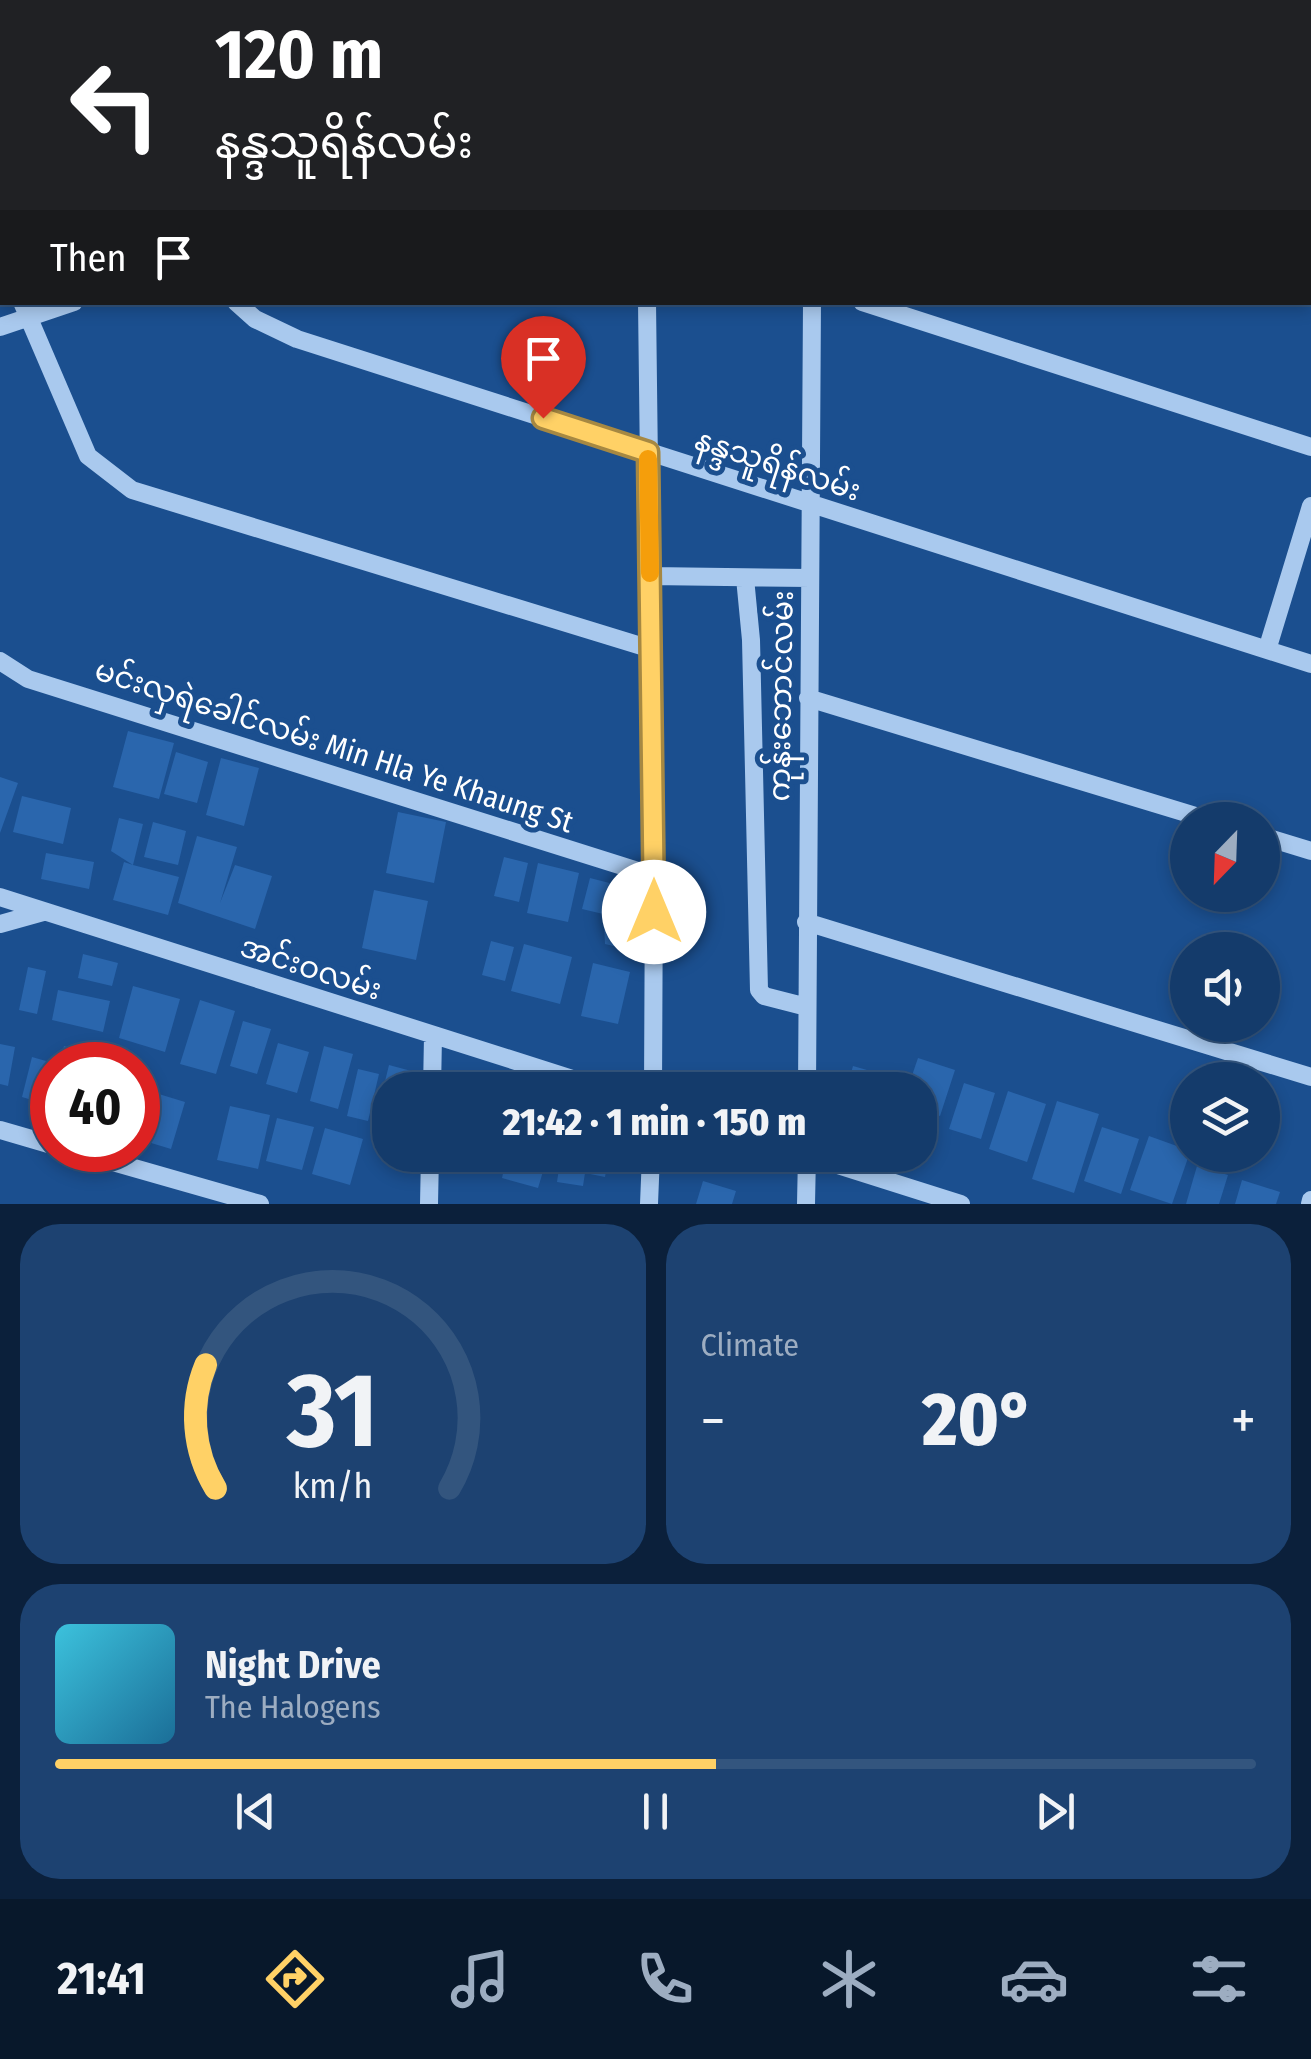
<!DOCTYPE html>
<meta charset="utf-8">
<style>
body{margin:0;font-family:"Fira Sans Condensed","Noto Sans Myanmar",sans-serif;background:#1d4271;color:#f1f3f6;height:100vh;display:flex;flex-direction:column;font-size:38px;white-space:nowrap}
*{box-sizing:border-box;margin:0}
p{font-size:32px;color:#9dadc1}
.icon{flex:none;width:55px;height:55px;fill:none;stroke:currentColor;stroke-width:2;stroke-linecap:round;stroke-linejoin:round}
.map{position:relative;height:1204px;overflow:hidden}
.drawer{display:flex;flex-direction:column;gap:20px;padding:20px;background:#0b203b;flex:1}
.drawer>*{flex:none}
.hud{position:absolute;left:0px;top:0px;width:1312px;height:305px;box-shadow:0 5px 15px #0003,0 0 0 2px #33557e;background:#202124;color:#fff;overflow:hidden}
.needle{width:65px;rotate:203deg}
.tools{position:absolute;left:1170px;top:802px;display:grid;gap:20px}
.tools a{display:grid;place-items:center;width:110px;height:110px;border-radius:50%;background:#143b6b;box-shadow:0 5px 15px #0003,0 0 0 2px #33557e;font-size:50px}
.speed{position:absolute;left:30px;top:1042px;display:flex;gap:20px;font-size:50px;font-weight:700;text-align:center}
.speed>*{display:grid;place-content:center;width:130px;height:130px;border-radius:50%;background:#143b6b;box-shadow:0 5px 15px #0003,0 0 0 2px #33557e;line-height:1}
.speed .limit{border:15px solid #d22;background:#fff;color:#111}
.pin{position:absolute;display:grid;place-items:center;width:85px;height:85px;color:#fff;margin:-102px -42px;border-radius:50% 50% 50% 0;rotate:-45deg;box-shadow:0 0 10px #0007}
.pin .icon{rotate:45deg}
.me{position:absolute;width:110px;margin:-55px;rotate:0deg;stroke-linejoin:round;filter:drop-shadow(0 0 8px #0008)}
.turn{display:flex;align-items:center;gap:35px;height:210px;padding:0 50px;font-size:45px}
.turn .icon{width:130px;height:130px;stroke-width:2.5}
.turn b{display:block;font-size:70px;line-height:85px}
.then{display:flex;align-items:center;height:95px;padding:0 50px;background:#0003;gap:20px;font-size:38px}
.big{font-size:75px;font-weight:800;line-height:1.1}
.drawer .widget{flex:1;display:flex;flex-direction:column;justify-content:center;gap:15px;min-width:0;padding:0 35px;border-radius:40px;background:#1d4271}
.drawer .dial{align-items:center;gap:0}
.dial svg{height:260px;overflow:visible;fill:none;stroke:#33557e;stroke-width:7;stroke-linecap:round;text-anchor:middle}
.dial text{fill:#f1f3f6;stroke:none}
.song{display:flex;align-items:center;gap:30px}
.cover{width:120px;height:120px;border-radius:15px;background:linear-gradient(135deg,hsl(190 70% 55%),hsl(200 70% 35%))}
.played{height:10px;border-radius:5px;background:linear-gradient(90deg,#ffd166 55%,#33557e 55%)}
.keys{display:flex;justify-content:space-around;direction:ltr}
.heat{display:flex;justify-content:space-between;align-items:center;font-size:55px;direction:ltr}
.drawer .tiles{flex:1;display:grid;gap:20px;grid-template-columns:1fr 1fr}
.widget:last-child{grid-column:span 2}
.trip{position:absolute;left:372px;top:1072px;width:565px;height:100px;border-radius:40px;background:#143b6b;box-shadow:0 5px 15px #0003,0 0 0 2px #33557e;font-weight:800;line-height:100px;text-align:center}
.dock{display:flex;height:160px;justify-content:space-around;align-items:center;background:#08182b;color:#9dadc1}
.dock .icon{width:70px;height:70px}
.dock .on{color:#ffd166}
.dock b{font-size:45px;color:#f1f3f6}
.map>svg:first-child{display:block}
.building{fill:#2a66ad}
.lines{fill:none;stroke-linecap:round;stroke-linejoin:round}
.minor{stroke:#a9c9ee;stroke-width:18}
.route-casing{stroke:#a68842;stroke-width:25}
.route{stroke:#ffd166;stroke-width:18}
.slow{stroke:#f59e0b;stroke-width:18}
.labels{text-anchor:middle;stroke-width:10;stroke-linejoin:round;paint-order:stroke}
.street-label{font-size:30px;fill:#fff;stroke:#1b4f8f}
</style>
<div class="map">
<svg width="1311" height="1204" viewBox="0 0 1311 1204">
<rect width="100%" height="100%" fill="#1b4f8f"/>
<path class="building" d="M128,731L174,743L159,799L113,787Z
M176,752L208,762L197,803L164,794Z
M221,758L259,768L244,826L206,815Z
M0,777L18,783L0,833Z
M22,796L71,808L63,844L13,832Z
M398,812L446,822L434,883L386,873Z
M119,818L143,824L133,865L179,877L168,915L113,900L124,862L133,865L111,851Z
M153,822L186,831L178,865L144,857Z
M197,836L237,847L220,903L235,865L272,876L255,929L178,903Z
M46,853L94,862L89,889L41,879Z
M504,857L528,863L519,902L494,896Z
M538,863L579,873L568,922L527,913Z
M590,878L621,886L616,917L582,909Z
M374,890L428,901L416,960L362,948Z
M604,924L629,928L630,950L605,944Z
M491,941L514,947L505,981L482,975Z
M524,944L572,957L560,1004L511,991Z
M83,954L118,963L112,986L78,978Z
M593,963L630,972L618,1024L581,1016Z
M28,967L46,971L37,1014L19,1010Z
M133,986L180,999L165,1052L119,1038Z
M58,990L110,1001L103,1032L52,1020Z
M200,1000L235,1011L216,1074L180,1064Z
M243,1021L271,1029L257,1074L230,1066Z
M278,1043L309,1052L297,1093L266,1084Z
M0,1044L15,1047L8,1086L0,1084Z
M64,1046L95,1056L92,1065H59Z
M324,1046L353,1054L338,1109L310,1101Z
M32,1057L46,1061L35,1101L22,1097Z
M918,1058L955,1070L940,1116L920,1109V1090H907Z
M389,1065L415,1072L411,1090H390V1129L374,1126Z
M853,1066L888,1076L884,1090H846Z
M358,1069L379,1074L368,1121L347,1116Z
M964,1083L995,1093L981,1139L949,1129Z
M149,1091L185,1102L171,1149L138,1139V1128Z
M1008,1091L1046,1104L1027,1162L989,1149Z
M1057,1101L1099,1114L1074,1193L1032,1179Z
M230,1106L270,1115L258,1169L217,1160Z
M277,1118L314,1127L302,1170L266,1161Z
M1102,1127L1139,1139L1121,1194L1084,1181Z
M325,1128L363,1139L350,1185L312,1174Z
M1149,1136L1188,1150L1189,1155L1172,1204L1130,1190Z
M467,1155H504L500,1169L465,1159Z
M507,1155H548L538,1188L502,1178Z
M561,1155H609L605,1177L585,1173L583,1186L557,1182Z
M1197,1166L1228,1175L1219,1204H1186Z
M1242,1180L1280,1192L1276,1204H1235Z
M703,1181L736,1191L732,1204H696Z"/>
<g class="lines">
<path class="minor" d="M104,0L105,2
M309,0L310,2
M644,0V2
M1262,0L1269,2
M813,2V0
M1310,16H1311
M1310,239L1311,240
M0,244L2,251
M22,302L88,456L132,490L651,649
M236,302L255,319L297,339L1311,664
M647,302L654,876L653,1090
M862,302L1311,447
M0,327L74,302
M650,576L810,578
M745,578L751,640L759,990L764,996L807,1007
M1267,650L1311,506
M0,661L28,679L654,876
M808,698L1209,820
M1262,836L1311,851
M0,897L607,1090
M806,922L1311,1077
M0,924L43,912
M432,1090L433,1036
M807,1090L812,302
M0,1130L52,1145
M71,1150L260,1204
M806,1155L961,1204
M429,1204L430,1155
M649,1204L651,1155
M806,1204L807,1155
M1310,1204L1311,1200"/>
</g>
<g class="lines">
<g class="route-casing">
<path id="route" d="M543,418L648,452L654,912"/>
</g>
<use href="#route" class="route"/>
<path class="slow" d="M648,459L650,573"/>
</g>
<g class="labels">
<g class="street-label">
<text transform="translate(778 465) rotate(18)" y="10">နန္ဒသူရိန်လမ်း</text>
<text transform="translate(781 696) rotate(-89)" y="10">ကုန်းဘောင်လမ်း</text>
<text transform="translate(334 746) rotate(18)" y="10">မင်းလှရဲခေါင်လမ်း Min Hla Ye Khaung St</text>
<text transform="translate(311 968) rotate(18)" y="10">အင်းဝလမ်း</text>
</g>
</g>
</svg>
<div class="tools">
<a><svg class="needle" viewBox="-14 -14 28 28"><path d="M0-13l5 13h-10z" fill="#e53935"/><path d="M0 13l5-13h-10z" fill="#9dadc1"/></svg></a>
<a><svg class="icon" aria-label="sound" viewBox="0 0 24 24"><path d="M4 9h4l5-4v14l-5-4H4zM17 9q2 3 0 6"/></svg></a>
<a><svg class="icon" aria-label="layers" viewBox="0 0 24 24"><path d="M12 4l9 5-9 5-9-5zM3 14l9 5 9-5"/></svg></a>
</div>
<div class="speed"><div class="limit">40</div></div>
<div class="pin" style="left:543px;top:418px;background:#d93025"><svg class="icon" aria-label="arrive" viewBox="0 0 24 24"><path d="M6 21V4h12l-3 4 3 4H6"/></svg></div>
<svg class="me" style="left:654px;top:912px" viewBox="-20 -20 40 40"><circle r="19" fill="#fff"/><path d="M0-13L10 11 0 6-10 11z" fill="#ffd166"/></svg>
<div class="trip">21:42 · 1 min · 150 m</div>
<div class="hud">
<div class="turn"><svg class="icon" aria-label="left" viewBox="0 0 24 24"><path d="M17 20v-9H6M10 6l-5 5 5 5"/></svg><div><b>120 m</b>နန္ဒသူရိန်လမ်း</div></div>
<div class="then">Then<svg class="icon" aria-label="arrive" viewBox="0 0 24 24"><path d="M6 21V4h12l-3 4 3 4H6"/></svg></div>
</div>
</div>
<section class="drawer">
<div class="tiles">
<div class="widget dial"><svg viewBox="0 0 100 80">
<path d="M14 69A42 42 0 1 1 86 69"/>
<path d="M14 69A42 42 0 0 1 11 31" stroke="#ffd166"/>
<text x="50" y="56" font-size="32" font-weight="700">31</text>
<text x="50" y="72" font-size="11">km/h</text>
</svg></div>
<div class="widget"><p>Climate</p>
<div class="heat"><a>−</a><b class="big">20°</b><a>+</a></div>
</div>
<div class="widget">
<div class="song"><i class="cover"></i><div><b>Night Drive</b><p>The Halogens</p></div></div>
<div class="played"></div>
<div class="keys"><svg class="icon" aria-label="previous" viewBox="0 0 24 24"><path d="M18 5L8 12l10 7zM5 5v14"/></svg><svg class="icon" aria-label="pause" viewBox="0 0 24 24"><path d="M8 5v14M16 5v14"/></svg><svg class="icon" aria-label="next" viewBox="0 0 24 24"><path d="M6 5l10 7-10 7zM19 5v14"/></svg></div>
</div>
</div>
</section>
<nav class="dock">
<b>21:41</b>
<svg class="icon on" aria-label="directions" viewBox="0 0 24 24"><path d="M12 3l9 9-9 9-9-9zM9 14v-3h6M13 9l2 2-2 2"/></svg>
<svg class="icon" aria-label="music" viewBox="0 0 24 24"><path d="M9 18V5l10-2v13"/><circle cx="6" cy="18" r="3"/><circle cx="16" cy="16" r="3"/></svg>
<svg class="icon" aria-label="phone" viewBox="0 0 24 24"><path d="M5 4h4l2 5-3 2q2 4 5 5l2-3 5 2v4C11 20 4 13 5 4z"/></svg>
<svg class="icon" aria-label="climate" viewBox="0 0 24 24"><path d="M12 3v18M4 7l16 10M4 17L20 7"/></svg>
<svg class="icon" aria-label="car" viewBox="0 0 24 24"><path d="M5 17H2v-5l4-1 3-4h7l3 4 3 1v5h-3M9 17h6M6 11h13"/><circle cx="7" cy="17" r="2"/><circle cx="17" cy="17" r="2"/></svg>
<svg class="icon" aria-label="filters" viewBox="0 0 24 24"><path d="M4 7h16M4 17h16"/><circle cx="9" cy="7" r="2"/><circle cx="15" cy="17" r="2"/></svg>
</nav>
